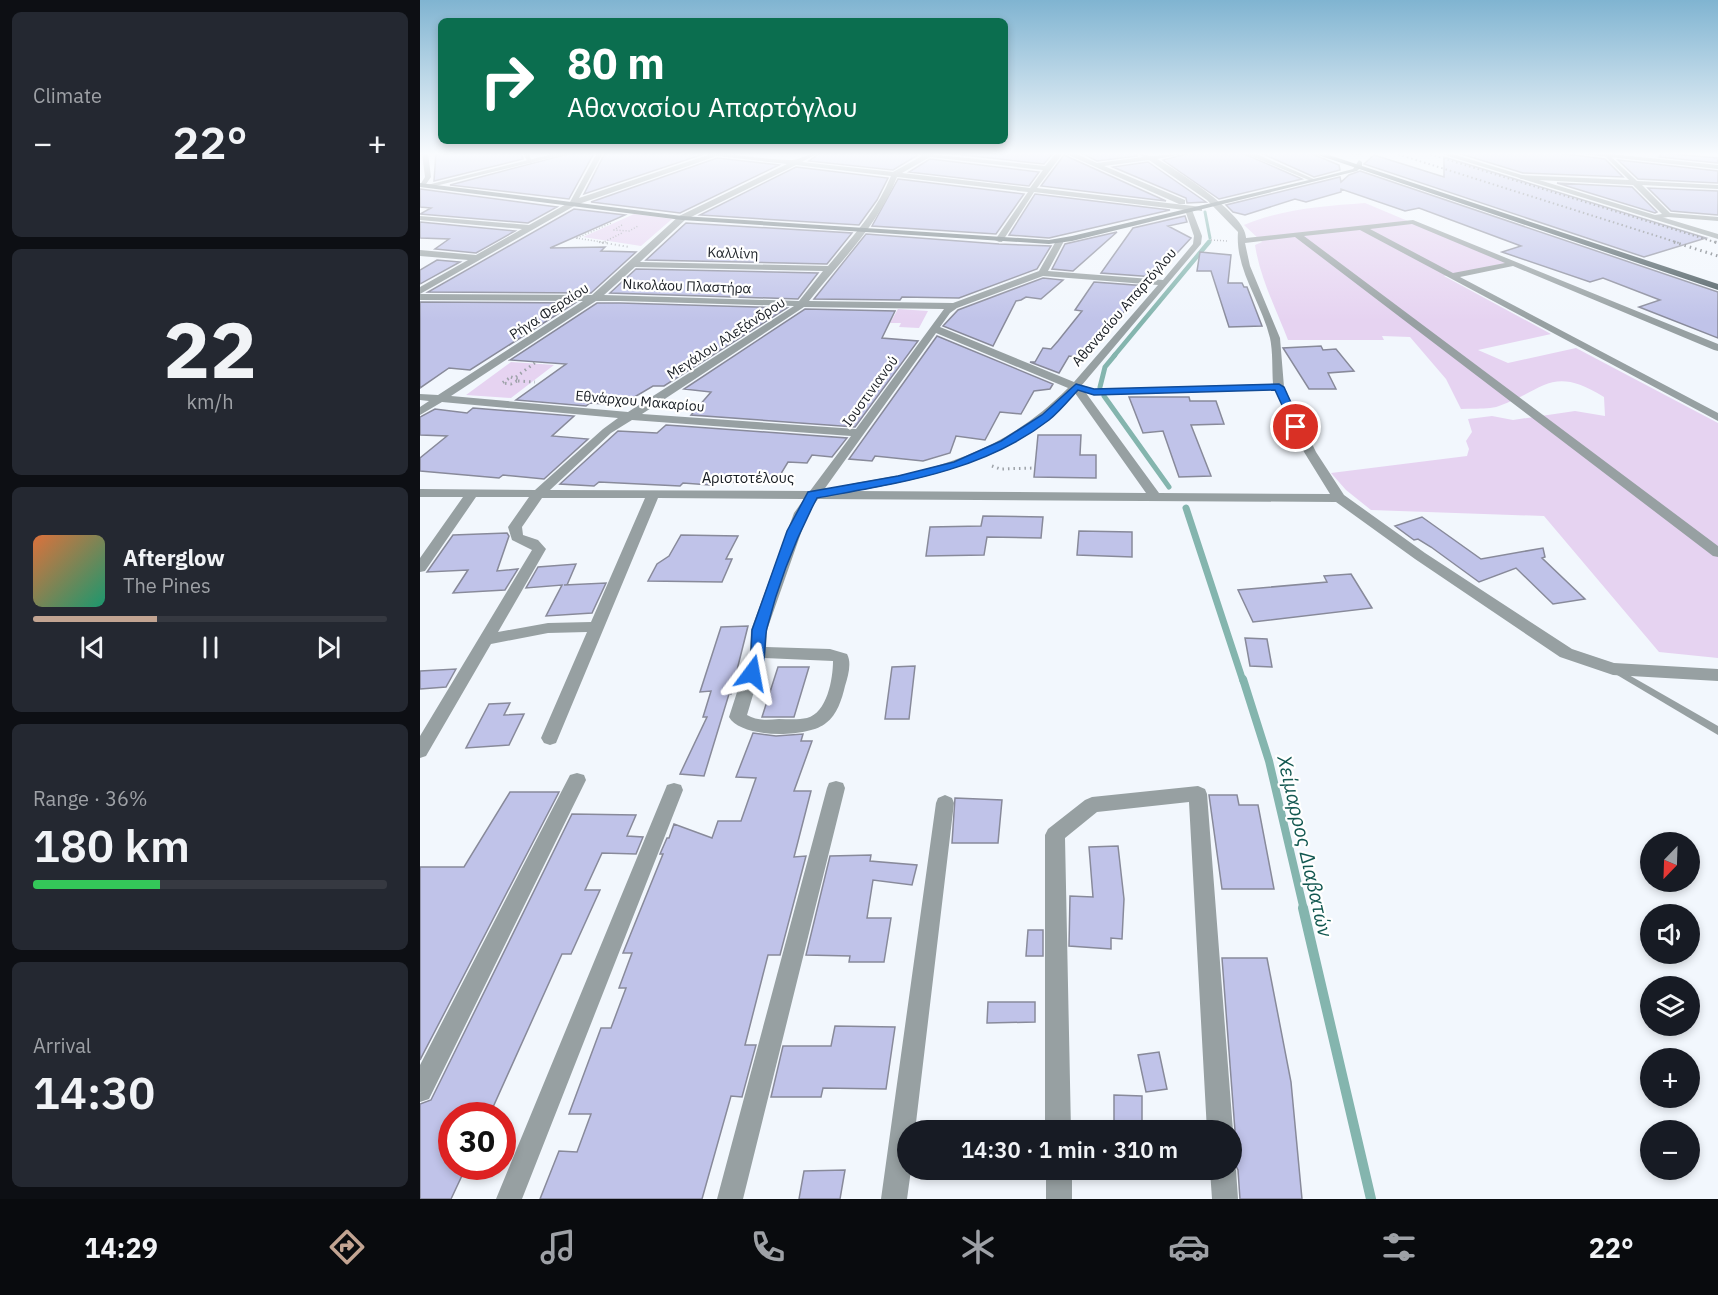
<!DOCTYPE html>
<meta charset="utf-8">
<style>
body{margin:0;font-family:"IBM Plex Sans",sans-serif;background:#242831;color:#f1f3f6;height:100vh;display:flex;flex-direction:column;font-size:22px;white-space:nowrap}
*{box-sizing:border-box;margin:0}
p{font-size:20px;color:#9ea1a6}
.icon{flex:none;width:33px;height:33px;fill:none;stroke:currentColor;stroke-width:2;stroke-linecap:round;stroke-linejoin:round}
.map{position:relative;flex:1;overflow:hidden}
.sheet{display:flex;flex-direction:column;gap:12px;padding:12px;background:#0d0f14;width:420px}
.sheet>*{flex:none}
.banner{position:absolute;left:18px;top:18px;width:570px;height:126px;border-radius:9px;box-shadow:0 3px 9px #0003;background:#0b6e4f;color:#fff;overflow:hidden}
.needle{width:39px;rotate:203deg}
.buttons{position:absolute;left:1220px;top:832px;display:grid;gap:12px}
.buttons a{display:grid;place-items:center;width:60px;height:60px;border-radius:50%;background:#171b24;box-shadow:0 3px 9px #0003;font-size:30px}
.speed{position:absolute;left:18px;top:1102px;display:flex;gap:12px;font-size:30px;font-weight:700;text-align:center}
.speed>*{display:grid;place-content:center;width:78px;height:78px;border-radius:50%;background:#171b24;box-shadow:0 3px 9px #0003;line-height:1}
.speed .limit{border:9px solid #d22;background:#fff;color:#111}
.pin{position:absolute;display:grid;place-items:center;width:51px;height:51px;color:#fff;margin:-26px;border:3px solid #fff;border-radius:50%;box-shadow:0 2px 6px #0007}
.me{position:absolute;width:66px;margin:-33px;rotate:13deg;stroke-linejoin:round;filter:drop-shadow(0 0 4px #0008)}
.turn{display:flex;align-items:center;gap:21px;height:126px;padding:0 30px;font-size:27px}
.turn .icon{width:78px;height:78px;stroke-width:2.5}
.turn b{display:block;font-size:42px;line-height:51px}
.big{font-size:45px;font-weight:600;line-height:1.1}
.sheet .card{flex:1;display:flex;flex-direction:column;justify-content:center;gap:9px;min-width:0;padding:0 21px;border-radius:9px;background:#242831}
.sheet .dial{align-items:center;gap:0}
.dial b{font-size:78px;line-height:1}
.song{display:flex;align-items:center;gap:18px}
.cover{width:72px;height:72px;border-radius:9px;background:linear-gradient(135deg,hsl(20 70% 55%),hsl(160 70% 35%))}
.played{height:6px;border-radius:3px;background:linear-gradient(90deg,#c2a492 35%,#363941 35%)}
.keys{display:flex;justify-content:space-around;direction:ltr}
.heat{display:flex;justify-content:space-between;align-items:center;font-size:33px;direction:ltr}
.charge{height:9px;border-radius:4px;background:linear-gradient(90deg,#34c759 36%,#363941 0)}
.trip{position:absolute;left:477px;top:1120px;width:345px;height:60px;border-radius:30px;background:#171b24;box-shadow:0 3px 9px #0003;font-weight:600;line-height:60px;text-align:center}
.menu{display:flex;height:96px;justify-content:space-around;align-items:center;background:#090b0e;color:#9ea1a6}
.menu .icon{width:42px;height:42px}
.menu .on{color:#c2a492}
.menu b{font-size:27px;color:#f1f3f6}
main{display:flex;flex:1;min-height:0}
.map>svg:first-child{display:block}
.green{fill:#e6d3f1}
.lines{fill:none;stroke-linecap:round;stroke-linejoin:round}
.stream-far5{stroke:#84b5ae;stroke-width:3}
.stream-far4{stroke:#84b5ae;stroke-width:4.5}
.stream-far3{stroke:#84b5ae;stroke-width:5}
.stream-far2{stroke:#84b5ae;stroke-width:7}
.stream-far1{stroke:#84b5ae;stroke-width:8}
.stream{stroke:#84b5ae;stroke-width:10}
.building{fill:#c0c3e9;stroke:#888a9a;stroke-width:1.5}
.path-far2{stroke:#9da2a8;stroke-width:1.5;stroke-dasharray:1 2;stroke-linecap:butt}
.path-far1{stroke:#9da2a8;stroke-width:2;stroke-dasharray:1 3;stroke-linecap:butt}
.path{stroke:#9da2a8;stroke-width:3;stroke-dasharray:1.5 4;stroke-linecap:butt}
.service{fill:#97a0a2;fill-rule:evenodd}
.minor{fill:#97a0a2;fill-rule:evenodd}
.tertiary{fill:#97a0a2;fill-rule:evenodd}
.secondary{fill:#69767a;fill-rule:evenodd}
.primary{fill:#49595e;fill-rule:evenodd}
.rail-far1{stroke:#696e74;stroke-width:2;stroke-dasharray:1.5 3;stroke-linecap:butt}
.rail{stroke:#696e74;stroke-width:3;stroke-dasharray:1.5 4;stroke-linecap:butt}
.route{fill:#1a73e8;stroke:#114b97;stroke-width:1.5}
.labels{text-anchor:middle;stroke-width:4.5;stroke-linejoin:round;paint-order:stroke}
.far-street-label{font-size:14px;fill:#191e24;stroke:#fff}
.street-label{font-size:15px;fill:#191e24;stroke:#fff}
.near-water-label{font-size:20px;font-style:italic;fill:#125750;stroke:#fff}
</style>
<main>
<section class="sheet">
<div class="card"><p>Climate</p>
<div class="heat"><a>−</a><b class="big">22°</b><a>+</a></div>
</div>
<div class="card dial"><b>22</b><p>km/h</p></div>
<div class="card">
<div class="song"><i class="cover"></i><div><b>Afterglow</b><p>The Pines</p></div></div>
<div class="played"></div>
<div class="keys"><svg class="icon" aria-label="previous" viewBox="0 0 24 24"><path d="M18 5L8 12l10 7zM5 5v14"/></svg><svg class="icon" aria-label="pause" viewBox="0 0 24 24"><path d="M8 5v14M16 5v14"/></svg><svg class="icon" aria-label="next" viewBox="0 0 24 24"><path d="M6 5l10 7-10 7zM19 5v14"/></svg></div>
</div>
<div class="card"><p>Range · 36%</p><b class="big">180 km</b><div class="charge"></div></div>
<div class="card"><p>Arrival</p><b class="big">14:30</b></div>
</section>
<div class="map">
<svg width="1298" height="1199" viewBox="0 0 1298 1199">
<rect width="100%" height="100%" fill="#f2f7fd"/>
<path class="green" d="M945,203L1088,263L1024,276L1131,334L1058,350L1088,363L1156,348L1298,423V658L1239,652L1124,516L951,510L926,490L911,473L1047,456L1049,449L1046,441L1052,432L1048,419L1072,416L1093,420L1155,411L1185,416L1184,397C1132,365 1126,389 1079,406C1068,410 1053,408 1041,409L1026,379L990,337L962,336L964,340H868C856,309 840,278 835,245L842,242L824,225C862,209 904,206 945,203Z
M214,214L252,219L221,246L163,237Z
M478,309L508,311L499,328L479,327L481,323H470Z
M91,362L134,365L91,398L46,395Z"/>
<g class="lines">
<path class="stream-far5" d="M785,212L790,238
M788,243L790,241"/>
<path class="stream-far4" d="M694,356L789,242"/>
<path class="stream-far3" d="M680,387L685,367L695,355
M684,396L749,487"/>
<path class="stream-far2" d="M766,508L823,681"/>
<path class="stream-far1" d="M823,679L849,761L884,910"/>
<path class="stream" d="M883,908L951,1199"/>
</g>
<path class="building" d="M16,153H101L103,159L14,181Z
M152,153H174L149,199L30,185Z
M185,153H284V154L164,194Z
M400,153H497L498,155L473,170L389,161Z
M525,153H633L624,164Z
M661,153H715L717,156L677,161Z
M770,153H822L882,179L799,199L743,160Z
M841,153H890L919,165L920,170L894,177Z
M1038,153H1138L1185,159L1203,177L1103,173Z
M1242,153L1298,158V163L1239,157Z
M644,155L746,201L621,186Z
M954,155L1024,177V157L1286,238L1224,257L944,164Z
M297,158L359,165L260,213L171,202Z
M510,159L619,172L609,186L489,172Z
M1198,160L1298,171V183L1218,179Z
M728,162L786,202L767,203L766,198L693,167Z
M376,167L468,178L457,200L439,225L280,215Z
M940,171L1298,292V338L1219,307L1240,300L1183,278L1170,282L1082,252L1101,246L999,208L985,211L921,189V192L886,202L875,199L825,215L813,212L806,205L920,177L921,182L929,175Z
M478,179L604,194L576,234L452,226Z
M1137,183L1212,187L1237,212L1235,213Z
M1228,188L1298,191V215L1251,211Z
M0,189L137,207L108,223L0,214L11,208L0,207Z
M615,194L750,210L629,238L589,235Z
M154,209L205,215L130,248L185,247L181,251L216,252L171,293L8,292Z
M765,216L767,222L748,226L771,238L735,277L681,273L713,228Z
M0,222L95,231L56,253L15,249L29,239L0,238Z
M266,223L432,233L407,264L226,260Z
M697,232L653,271L632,269L645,244Z
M446,234L579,244L631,246L617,269L539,298L482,297L480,300L394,299Z
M780,252L811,255L808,283H822L824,287H827L842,326L809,327L791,271H777Z
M17,260L40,262L0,284V270Z
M216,269L398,273L378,299L190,293Z
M623,278L643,280L621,299L606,297L601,300L596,301L573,346L523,326L538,310Z
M674,282L727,286L678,341L674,340L669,345L663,358L649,356L639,373L610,362H615L623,348L631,349L638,341L662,311L655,310Z
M0,302L155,303L50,370L29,368L0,388Z
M177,303H200L367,308L244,386H233L201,405L170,403L166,406L96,400L146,364L90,360Z
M385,309L475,311L462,338L498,341L435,427L271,415L291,392L264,389Z
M517,336L633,384L630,389L614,391L601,414L580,412L565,440L536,436L530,453L503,461L455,456L452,461L429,459Z
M901,346L903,350L916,349L934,371L908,373L916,389H889L863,348Z
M709,397H769L770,401H796L804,424L771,425L791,476L759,477L743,431L723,433Z
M53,408L154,416L132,436L168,439L124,479L83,475L79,478L0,471V458L27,436L0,435V417L15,409L47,413Z
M246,425L261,426L427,438L412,457L392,455L387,463L368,462L356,482L322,479L319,483L294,480L290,485L263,483L260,486L179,482L174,486L140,484L198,431L237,433Z
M618,435H661L660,455H676V478L614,477Z
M563,516L623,517L621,538L567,537L564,555L506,556L510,527L561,526Z
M1002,517L1061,559L1123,548L1125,557L1122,558L1165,599L1133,604L1096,568L1059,582L1011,547L998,539L994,540L975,526Z
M659,531L712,532V557L657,555Z
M87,533L89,536L77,571L98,569L85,590L33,593L48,570L7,572L33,535Z
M261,535L318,536L306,559H312L302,582L228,581L237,564L249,556Z
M156,564L147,585H144L186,583L172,613L126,616L142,585L106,588L118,567Z
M931,574L952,608L833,622L818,590L907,582L904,576Z
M328,626L311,694H309L284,776L260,774L287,717H283L291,691L280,692L301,627Z
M825,638L847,639L852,667L830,666Z
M495,666L489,719H465L472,667Z
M358,667H389L374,717H342Z
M36,669L26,687L0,689V671Z
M90,703L84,715L104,714L89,745L46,748L69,704Z
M333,733L356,736L383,734L381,741H392L374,791H391L374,857L386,856L360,955H348L325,1045H336L322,1097L311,1096L282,1199H120L139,1151L157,1152L171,1114H149L181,1028H191L206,988H199L212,953H203L243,854H240L247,838H249L254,824L292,838L298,821H321L336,778L316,777Z
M90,792H139L0,1060V867H44Z
M789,795H817L819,805H838L854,889H802Z
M535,798L582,800L578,843H532Z
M152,814L216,815L207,836L223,837L216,854L182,853L165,890H180L151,954H142L69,1116H32V1167H46L31,1199H0V1104L11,1100Z
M698,846L704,899L702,939L691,938V949L649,946L650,896L673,897L669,847Z
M451,855L450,861L497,865L492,885L453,880L447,918H471L464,962H429L430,956L386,955L410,856Z
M608,930H623V956H606Z
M802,958H847L871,1082L882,1199H820L818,1170L813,1160L812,1136L815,1131Z
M568,1002H615V1022L567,1023Z
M415,1026L475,1027L466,1089L403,1088L401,1097H351L363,1046H411Z
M739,1052L747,1089L726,1092L718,1055Z
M694,1095L722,1096V1131H694Z
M425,1170L420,1199H379L384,1171Z"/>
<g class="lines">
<path class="path-far2" d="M202,225L194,230L209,231L218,226
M156,238L188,243
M157,238L191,223
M791,240L808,241
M182,243L202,233"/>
<path class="path-far1" d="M179,242L209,247
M182,243L184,242"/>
<path class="path" d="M91,377L99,380L91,384L82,383Z
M96,377L116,362
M98,381L115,382
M572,466L580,469L615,468"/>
<path class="service" d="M1195,667L1298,726V735L1192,672L1190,670L1192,668Z"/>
<path class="minor" d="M2,153H8L11,177L4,187L0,185L5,177Z
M103,153H109L112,163H108Z
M177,153H183L159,198L288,155L286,153C315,153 343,160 371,160C380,160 388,153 398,153L382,162L473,172L502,156L499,153L625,166L636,153H643L617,188L782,207V211L772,210L782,236L781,244L662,385L674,389L853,384C852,369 853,352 850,338C841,301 815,270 818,232L787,200L729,160L684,166L765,200V204H759L644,153H654L677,163L723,157L717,153L731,156L768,153L737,159C757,170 827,215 826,238L993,220L1298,344V351L1294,350L1093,266L1040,277L1298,413V421L940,230L884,236L1298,546V557L1293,556L875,237L825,243L830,266L860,338L864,387L896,452L924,495L1005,553L1152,649L1194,663L1298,669V681L1193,675L1140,657L995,559L916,502L398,499L388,513L347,630L346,647L410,649L427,654C432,663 428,676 425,686C422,699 417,715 406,723C389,738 321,739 309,717L330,652L331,630L374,513L384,499L238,498L136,743L130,745L124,743L121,738L167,632L128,633L71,644L6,756L0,758V736L112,550L92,540L88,527L109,497H56L5,571L0,572V558L43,497H0V489L115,490L183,429L198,418L22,402L0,415V407L9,401L0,400V394L18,395L163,301L0,300V294L172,295L259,216L367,164L297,156L156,205L0,294V287L48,260L0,256V250L56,255L102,229L0,220V216L109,225L150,202ZM510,157L623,170L610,188L482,173ZM376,165L471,176C457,211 432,237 408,266L220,262L265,220ZM477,177L608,192L575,240L579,242H582L614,192L765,210L774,236L773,244L743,280L628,271L644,241L640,239L636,241L619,271L533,303L389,301C420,262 459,224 477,177ZM992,224L1085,263L1033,273L950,229ZM215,267L403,271L379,301L184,295ZM623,276L738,285L654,382L520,327L530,313L537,308ZM176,301H200L374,306L208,412L31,396ZM384,307L524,309L436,429L222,414ZM516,333L648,388C601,435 552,459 486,474C465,478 444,481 422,486V491H403ZM855,390L884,452L910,494L739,493L666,393L674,395ZM655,393L726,493L435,491C524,475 589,460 655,393ZM212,420L431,436L390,491L130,490L191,433ZM122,498H225L171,622L128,623L78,632L126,549L118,540L103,535L102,527ZM344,658L413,661C413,679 407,713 387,718C378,720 368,719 359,719C348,720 337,721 327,715Z
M824,153H834L896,180L891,181Z
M1188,154L1217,181L1298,185V189L1222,185L1250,213L1298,217V221L1248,217L1235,219V215L1242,214L1213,185L1101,179L1098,177L1101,175L1209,180L1186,157Z
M157,773L164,775L166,780L9,1099L0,1102V1065L150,775Z
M416,781L423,783L425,788L323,1199H297L407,788L409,783Z
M254,783L261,785L263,790L102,1199H76L245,790L247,785Z
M778,786L785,789L787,794L813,1131L812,1134V1131H787L769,802L677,812L645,838L651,1131H625V835L628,829L665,800L672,797Z
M525,795L532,798L534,803L495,1131H488V1170H491L487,1199H461L516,803L518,798Z
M812,1161L816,1170L818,1199H792L790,1170H812Z
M626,1170H652V1199H626Z"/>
<path class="tertiary" d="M137,153H150L11,187L7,185Z
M915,153H943L940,155Z
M1018,153H1029L1298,234V239Z
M1153,153H1181L1298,165V169Z"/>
<path class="secondary" d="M939,160L942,162V166L937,171L652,241L629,244L262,220L0,187V183L262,216L629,240L652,236L906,176L933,169Z"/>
<path class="primary" d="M892,153H903L1298,284V290Z"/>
<path class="rail-far1" d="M974,153L1259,243
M1006,153L1298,243"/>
<path class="rail" d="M1254,242L1298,256
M1295,242L1298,243"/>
</g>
<linearGradient id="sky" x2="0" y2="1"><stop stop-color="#80b4d1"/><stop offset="0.48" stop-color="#f9fbfe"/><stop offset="1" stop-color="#f9fbfe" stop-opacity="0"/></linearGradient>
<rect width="1298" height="321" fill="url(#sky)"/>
<path class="route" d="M656,384L674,389L859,384L864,387L882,427L880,429H873L855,390L674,395L658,390C649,400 639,412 629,420C562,472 478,483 397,498C376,538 358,584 347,628C343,642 349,674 332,679L326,677L324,673L331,652L332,630L367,531L388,492L478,476L534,462L581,441L622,415Z"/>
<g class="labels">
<g class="far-street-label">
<text transform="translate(313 253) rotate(2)" y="5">Καλλίνη</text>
<text transform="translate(267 286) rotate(2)" y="5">Νικολάου Πλαστήρα</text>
<text transform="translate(704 307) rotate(-49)" y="5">Αθανασίου Απαρτόγλου</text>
<text transform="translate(129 311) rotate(-33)" y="5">Ρήγα Φεραίου</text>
<text transform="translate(306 338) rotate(-33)" y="5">Μεγάλου Αλεξάνδρου</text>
<text transform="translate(450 391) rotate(-54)" y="5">Ιουστινιανού</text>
<text transform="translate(220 401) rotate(5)" y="5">Εθνάρχου Μακαρίου</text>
</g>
<g class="street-label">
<text x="328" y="483">Αριστοτέλους</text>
</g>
<g class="near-water-label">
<text transform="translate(885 846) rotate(77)" y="7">Χείμαρρος Διαβατών</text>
</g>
</g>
</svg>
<div class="buttons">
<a><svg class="needle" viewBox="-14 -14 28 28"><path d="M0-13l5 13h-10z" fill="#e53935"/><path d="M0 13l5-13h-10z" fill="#9ea1a6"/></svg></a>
<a><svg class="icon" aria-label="sound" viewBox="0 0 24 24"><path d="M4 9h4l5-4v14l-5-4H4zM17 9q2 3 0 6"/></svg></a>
<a><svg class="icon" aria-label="layers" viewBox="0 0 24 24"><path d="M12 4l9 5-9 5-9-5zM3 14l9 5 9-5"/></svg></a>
<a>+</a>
<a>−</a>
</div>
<div class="speed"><div class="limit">30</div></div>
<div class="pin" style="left:876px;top:427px;background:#d93025"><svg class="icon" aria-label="arrive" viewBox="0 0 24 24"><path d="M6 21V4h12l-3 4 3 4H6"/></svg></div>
<svg class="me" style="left:332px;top:673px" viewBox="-20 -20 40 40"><path d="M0-17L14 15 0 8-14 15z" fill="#1a73e8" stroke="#fff" stroke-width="4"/></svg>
<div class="trip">14:30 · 1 min · 310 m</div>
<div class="banner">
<div class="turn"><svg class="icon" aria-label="right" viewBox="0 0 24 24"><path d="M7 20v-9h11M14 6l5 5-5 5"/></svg><div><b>80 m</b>Αθανασίου Απαρτόγλου</div></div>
</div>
</div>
</main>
<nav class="menu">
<b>14:29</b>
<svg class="icon on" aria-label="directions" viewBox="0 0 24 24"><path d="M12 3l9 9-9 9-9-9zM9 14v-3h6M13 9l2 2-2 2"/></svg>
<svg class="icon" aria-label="music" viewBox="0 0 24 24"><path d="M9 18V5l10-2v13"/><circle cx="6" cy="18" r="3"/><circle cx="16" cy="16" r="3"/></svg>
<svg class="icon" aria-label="phone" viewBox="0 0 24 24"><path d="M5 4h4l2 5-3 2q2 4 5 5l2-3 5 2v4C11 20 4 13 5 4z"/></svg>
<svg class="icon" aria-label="climate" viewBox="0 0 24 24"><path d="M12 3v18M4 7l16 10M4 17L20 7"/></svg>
<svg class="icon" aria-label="car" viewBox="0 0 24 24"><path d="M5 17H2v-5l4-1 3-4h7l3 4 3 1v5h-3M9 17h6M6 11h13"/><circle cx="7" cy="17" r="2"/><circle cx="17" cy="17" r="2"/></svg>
<svg class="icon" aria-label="filters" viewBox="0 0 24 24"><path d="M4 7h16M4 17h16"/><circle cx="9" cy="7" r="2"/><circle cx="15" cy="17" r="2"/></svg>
<b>22°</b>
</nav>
